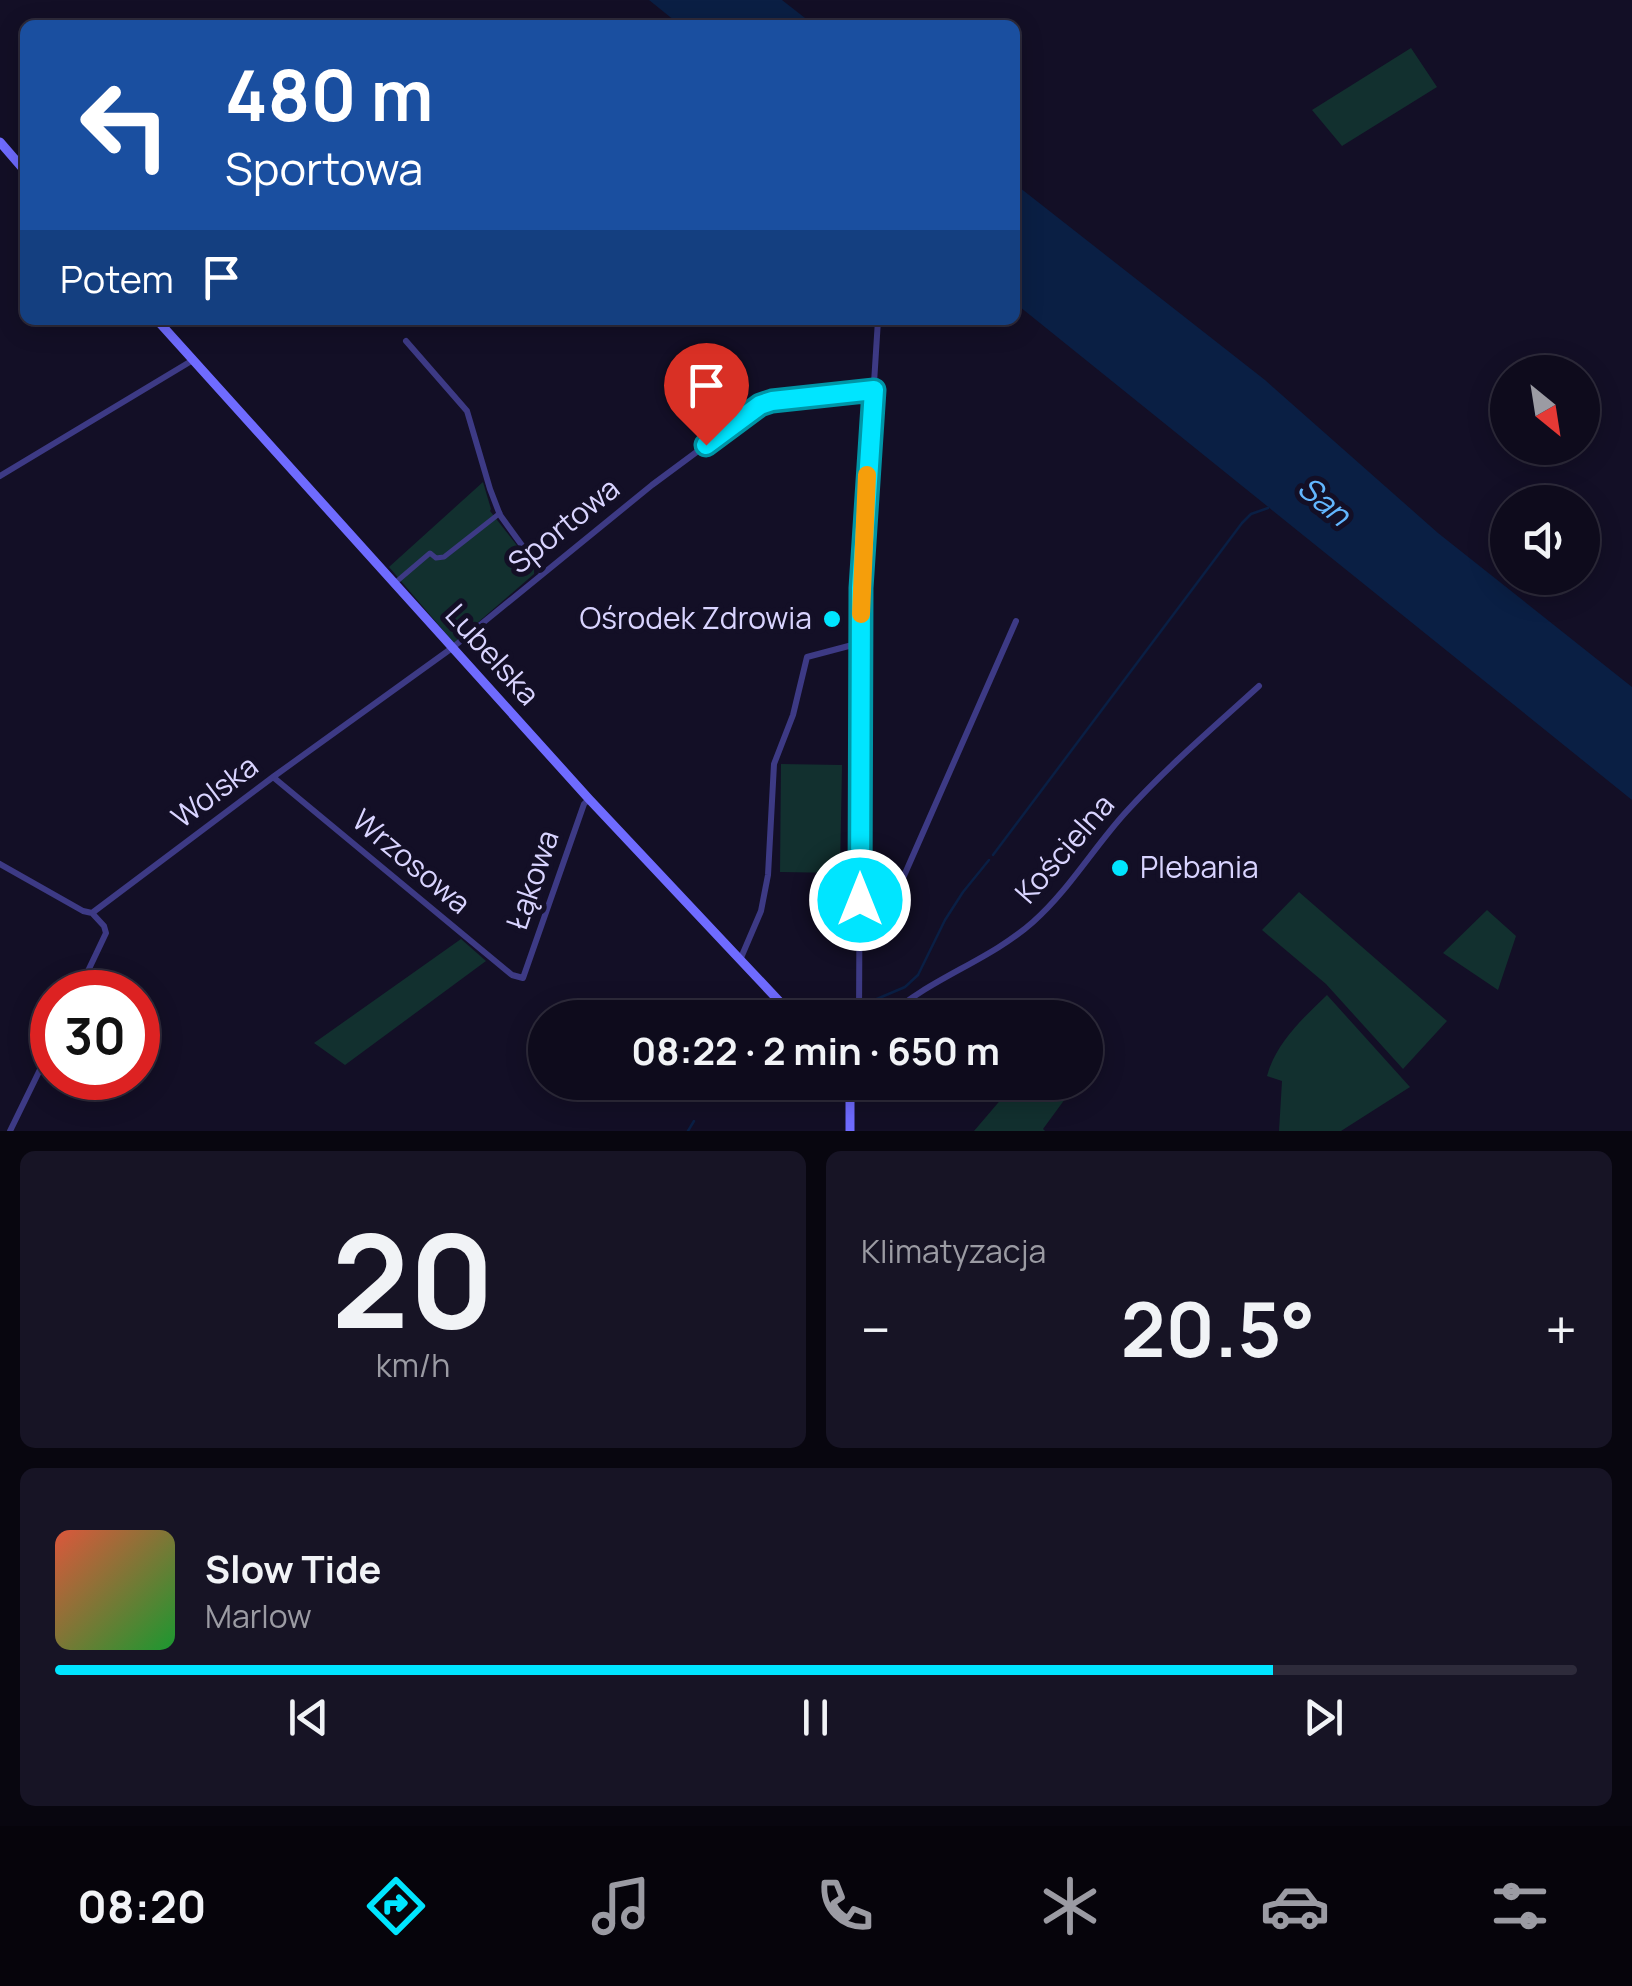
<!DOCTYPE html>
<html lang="pl">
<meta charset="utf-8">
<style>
body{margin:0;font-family:Manrope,sans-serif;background:#171425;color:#f1f3f6;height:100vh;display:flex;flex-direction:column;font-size:38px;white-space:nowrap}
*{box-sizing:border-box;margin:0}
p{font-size:32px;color:#9b9ba3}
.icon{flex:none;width:55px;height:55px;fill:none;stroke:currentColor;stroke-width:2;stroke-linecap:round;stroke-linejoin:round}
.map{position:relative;height:1131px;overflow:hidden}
.panel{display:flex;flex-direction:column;gap:20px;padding:20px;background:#08060f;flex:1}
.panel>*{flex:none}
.hud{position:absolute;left:20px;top:20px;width:1000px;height:305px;border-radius:15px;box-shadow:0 5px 25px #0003,0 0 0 2px #2e2b3b;background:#1a4fa0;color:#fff;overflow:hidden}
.needle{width:65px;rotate:150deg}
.tools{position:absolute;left:1490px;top:355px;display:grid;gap:20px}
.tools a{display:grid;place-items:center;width:110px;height:110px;border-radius:50%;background:#0e0b1c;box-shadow:0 5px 25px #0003,0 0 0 2px #2e2b3b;font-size:50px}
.speed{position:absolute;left:30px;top:970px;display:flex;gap:20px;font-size:50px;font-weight:700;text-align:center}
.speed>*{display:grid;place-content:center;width:130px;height:130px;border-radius:50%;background:#0e0b1c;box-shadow:0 5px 25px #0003,0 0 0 2px #2e2b3b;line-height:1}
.speed .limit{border:15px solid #d22;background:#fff;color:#111}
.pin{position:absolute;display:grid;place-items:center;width:85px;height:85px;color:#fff;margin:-102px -42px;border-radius:50% 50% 50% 0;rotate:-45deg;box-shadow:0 0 10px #0007}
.pin .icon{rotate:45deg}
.me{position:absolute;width:110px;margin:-55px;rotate:0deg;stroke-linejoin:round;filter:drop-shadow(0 0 8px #0008)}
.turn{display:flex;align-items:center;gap:35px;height:210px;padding:0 40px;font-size:45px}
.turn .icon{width:130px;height:130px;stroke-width:2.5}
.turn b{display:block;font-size:70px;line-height:85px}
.then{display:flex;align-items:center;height:95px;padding:0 40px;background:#0003;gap:20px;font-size:38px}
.big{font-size:75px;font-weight:700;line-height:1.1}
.panel .tile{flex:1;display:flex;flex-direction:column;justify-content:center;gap:15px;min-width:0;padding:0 35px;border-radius:15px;background:#171425}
.panel .dial{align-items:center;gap:0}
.dial b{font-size:130px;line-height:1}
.song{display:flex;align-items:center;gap:30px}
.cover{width:120px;height:120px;border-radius:15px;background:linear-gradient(135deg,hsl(10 70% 55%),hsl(130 70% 35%))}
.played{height:10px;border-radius:5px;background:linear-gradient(90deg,#00e5ff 80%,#2e2b3b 80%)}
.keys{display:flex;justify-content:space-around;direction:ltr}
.heat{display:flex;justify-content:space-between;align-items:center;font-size:55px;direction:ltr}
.panel .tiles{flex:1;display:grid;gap:20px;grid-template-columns:1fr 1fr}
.tile:last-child{grid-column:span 2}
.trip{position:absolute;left:528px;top:1000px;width:575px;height:100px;border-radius:50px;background:#0e0b1c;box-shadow:0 5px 25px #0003,0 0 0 2px #2e2b3b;font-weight:700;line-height:100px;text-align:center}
.tab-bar{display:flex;height:160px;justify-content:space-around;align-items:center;background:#06040b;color:#9b9ba3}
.tab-bar .icon{width:70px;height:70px}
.tab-bar .active{color:#00e5ff}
.tab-bar b{font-size:45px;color:#f1f3f6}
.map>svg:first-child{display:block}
.green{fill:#12302f}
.water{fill:#0a1f44}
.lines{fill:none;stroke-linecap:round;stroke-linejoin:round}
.stream{stroke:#0a1f44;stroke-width:2.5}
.pedestrian{stroke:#3d3a85;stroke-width:5}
.minor{stroke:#3d3a85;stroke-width:6}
.secondary{stroke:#6f6bff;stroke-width:9}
.route-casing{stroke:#0095a6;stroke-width:25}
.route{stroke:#00e5ff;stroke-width:18}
.slow{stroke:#f59e0b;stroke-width:18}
.poi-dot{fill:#00e5ff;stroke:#130f26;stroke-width:4}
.labels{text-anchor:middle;stroke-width:10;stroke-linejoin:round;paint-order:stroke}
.street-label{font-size:30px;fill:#d9d4ff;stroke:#130f26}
.poi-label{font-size:30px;fill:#d9d4ff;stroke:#130f26;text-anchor:end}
.water-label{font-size:32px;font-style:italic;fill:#62b6ff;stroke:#130f26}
</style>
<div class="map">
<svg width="1632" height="1131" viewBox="0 0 1632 1131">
<rect width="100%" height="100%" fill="#130f26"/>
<path class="green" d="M1411,48L1437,87L1342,146L1312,110Z
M483,482L491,509L490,511L534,567V574L454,643L389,567Z
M781,764L842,765L840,873L780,872Z
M819,884H845L846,931L820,932Z
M1299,892L1447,1021L1403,1069L1326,984L1262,930Z
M1487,910L1516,936L1498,990L1443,953Z
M461,939L486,961L345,1065L314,1043Z
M1327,995L1410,1087L1341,1131H1279L1282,1081L1267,1076C1276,1043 1302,1019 1327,995Z
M1075,1083L1076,1084L1043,1129L1045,1131H974L1015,1083Z"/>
<path class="water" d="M649,0H782L814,25H680Z
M1015,184L1265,380L1438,533L1632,687V800L1015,303Z"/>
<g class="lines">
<path class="stream" d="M993,855L1242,523L1251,514L1268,508
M865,1004L905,987L918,975L945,920L963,892L989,860
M736,1095L752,1085
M688,1131L694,1121"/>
<path class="pedestrian" d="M396,582L430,553L436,558L444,557L500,513"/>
<path class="minor" d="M406,341L467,411L490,489L500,515L542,573
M0,476L193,360
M273,777L512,975L523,978L584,804L589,799
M0,864L83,911L92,913L273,777L452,648L652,485L760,405L772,401L874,390
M860,900H886L896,894L1016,621
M740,960L761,911L768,875L774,764L793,715L807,657L860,643
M78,992L106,933L104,926L92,913
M859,1018L861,588L878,320
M886,1018C930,978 989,961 1033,922C1069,890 1094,847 1126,812C1167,767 1214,727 1259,686
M10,1131L52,1045"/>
<path class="secondary" d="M0,142L25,171
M157,320L589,799L795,1018
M847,1082L850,1099V1131"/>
</g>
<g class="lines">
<g class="route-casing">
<path id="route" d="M706,445L760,405L772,401L874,390L861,588L860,900"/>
</g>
<use href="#route" class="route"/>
<path class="slow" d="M861,614L867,475"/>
</g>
<g class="poi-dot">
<circle cx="832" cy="619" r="10"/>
<circle cx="1120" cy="868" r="10"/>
</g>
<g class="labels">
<g class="street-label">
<text transform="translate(564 526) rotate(-39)" y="10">Sportowa</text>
<text transform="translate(492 655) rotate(48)" y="10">Lubelska</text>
<text transform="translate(215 792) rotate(-37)" y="10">Wolska</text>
<text transform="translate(1065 849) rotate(-49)" y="10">Kościelna</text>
<text transform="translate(411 862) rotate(40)" y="10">Wrzosowa</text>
<text transform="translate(533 880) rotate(-71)" y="10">Łąkowa</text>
</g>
<g class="poi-label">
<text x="812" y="629">Ośrodek Zdrowia</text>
<text x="1140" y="878" text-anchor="start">Plebania</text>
</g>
<g class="water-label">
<text transform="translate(1324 501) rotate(40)" y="11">San</text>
</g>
</g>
</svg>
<div class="tools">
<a><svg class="needle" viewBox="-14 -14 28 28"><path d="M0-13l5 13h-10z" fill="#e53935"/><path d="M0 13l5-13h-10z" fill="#9b9ba3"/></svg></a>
<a><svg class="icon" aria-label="sound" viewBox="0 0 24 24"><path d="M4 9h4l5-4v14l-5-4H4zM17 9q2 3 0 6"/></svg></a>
</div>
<div class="speed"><div class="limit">30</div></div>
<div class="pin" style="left:706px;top:445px;background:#d93025"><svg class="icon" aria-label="arrive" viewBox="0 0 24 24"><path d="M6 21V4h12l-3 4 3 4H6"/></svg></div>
<svg class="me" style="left:860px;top:900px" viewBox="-20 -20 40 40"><circle r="17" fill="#00e5ff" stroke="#fff" stroke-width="3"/><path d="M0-11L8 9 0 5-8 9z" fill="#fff"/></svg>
<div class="trip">08:22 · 2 min · 650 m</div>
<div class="hud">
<div class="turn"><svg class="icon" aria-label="left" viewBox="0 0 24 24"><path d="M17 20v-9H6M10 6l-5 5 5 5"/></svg><div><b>480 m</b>Sportowa</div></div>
<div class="then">Potem<svg class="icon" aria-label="arrive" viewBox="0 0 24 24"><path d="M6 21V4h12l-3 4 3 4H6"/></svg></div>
</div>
</div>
<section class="panel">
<div class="tiles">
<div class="tile dial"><b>20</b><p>km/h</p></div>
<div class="tile"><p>Klimatyzacja</p>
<div class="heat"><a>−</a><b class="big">20.5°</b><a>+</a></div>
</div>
<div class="tile">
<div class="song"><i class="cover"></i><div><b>Slow Tide</b><p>Marlow</p></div></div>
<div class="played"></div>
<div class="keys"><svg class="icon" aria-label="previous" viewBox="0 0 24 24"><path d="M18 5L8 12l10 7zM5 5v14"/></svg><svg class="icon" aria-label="pause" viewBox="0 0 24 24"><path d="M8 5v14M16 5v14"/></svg><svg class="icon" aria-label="next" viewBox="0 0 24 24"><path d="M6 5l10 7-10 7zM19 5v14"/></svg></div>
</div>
</div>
</section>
<nav class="tab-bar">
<b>08:20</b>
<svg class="icon active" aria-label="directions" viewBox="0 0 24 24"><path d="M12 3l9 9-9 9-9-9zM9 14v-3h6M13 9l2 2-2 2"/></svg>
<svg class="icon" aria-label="music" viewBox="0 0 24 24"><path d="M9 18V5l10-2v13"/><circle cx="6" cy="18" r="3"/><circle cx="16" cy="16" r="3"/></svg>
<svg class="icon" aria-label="phone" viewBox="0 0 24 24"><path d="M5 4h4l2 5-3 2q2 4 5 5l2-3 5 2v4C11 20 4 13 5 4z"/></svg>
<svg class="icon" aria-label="climate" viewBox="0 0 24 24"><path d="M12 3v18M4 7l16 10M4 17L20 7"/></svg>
<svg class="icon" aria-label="car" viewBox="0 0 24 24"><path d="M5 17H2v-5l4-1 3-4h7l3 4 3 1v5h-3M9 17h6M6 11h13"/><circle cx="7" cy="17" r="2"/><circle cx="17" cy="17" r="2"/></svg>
<svg class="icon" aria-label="filters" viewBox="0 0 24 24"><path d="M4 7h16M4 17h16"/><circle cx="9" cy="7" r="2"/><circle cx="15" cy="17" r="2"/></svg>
</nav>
